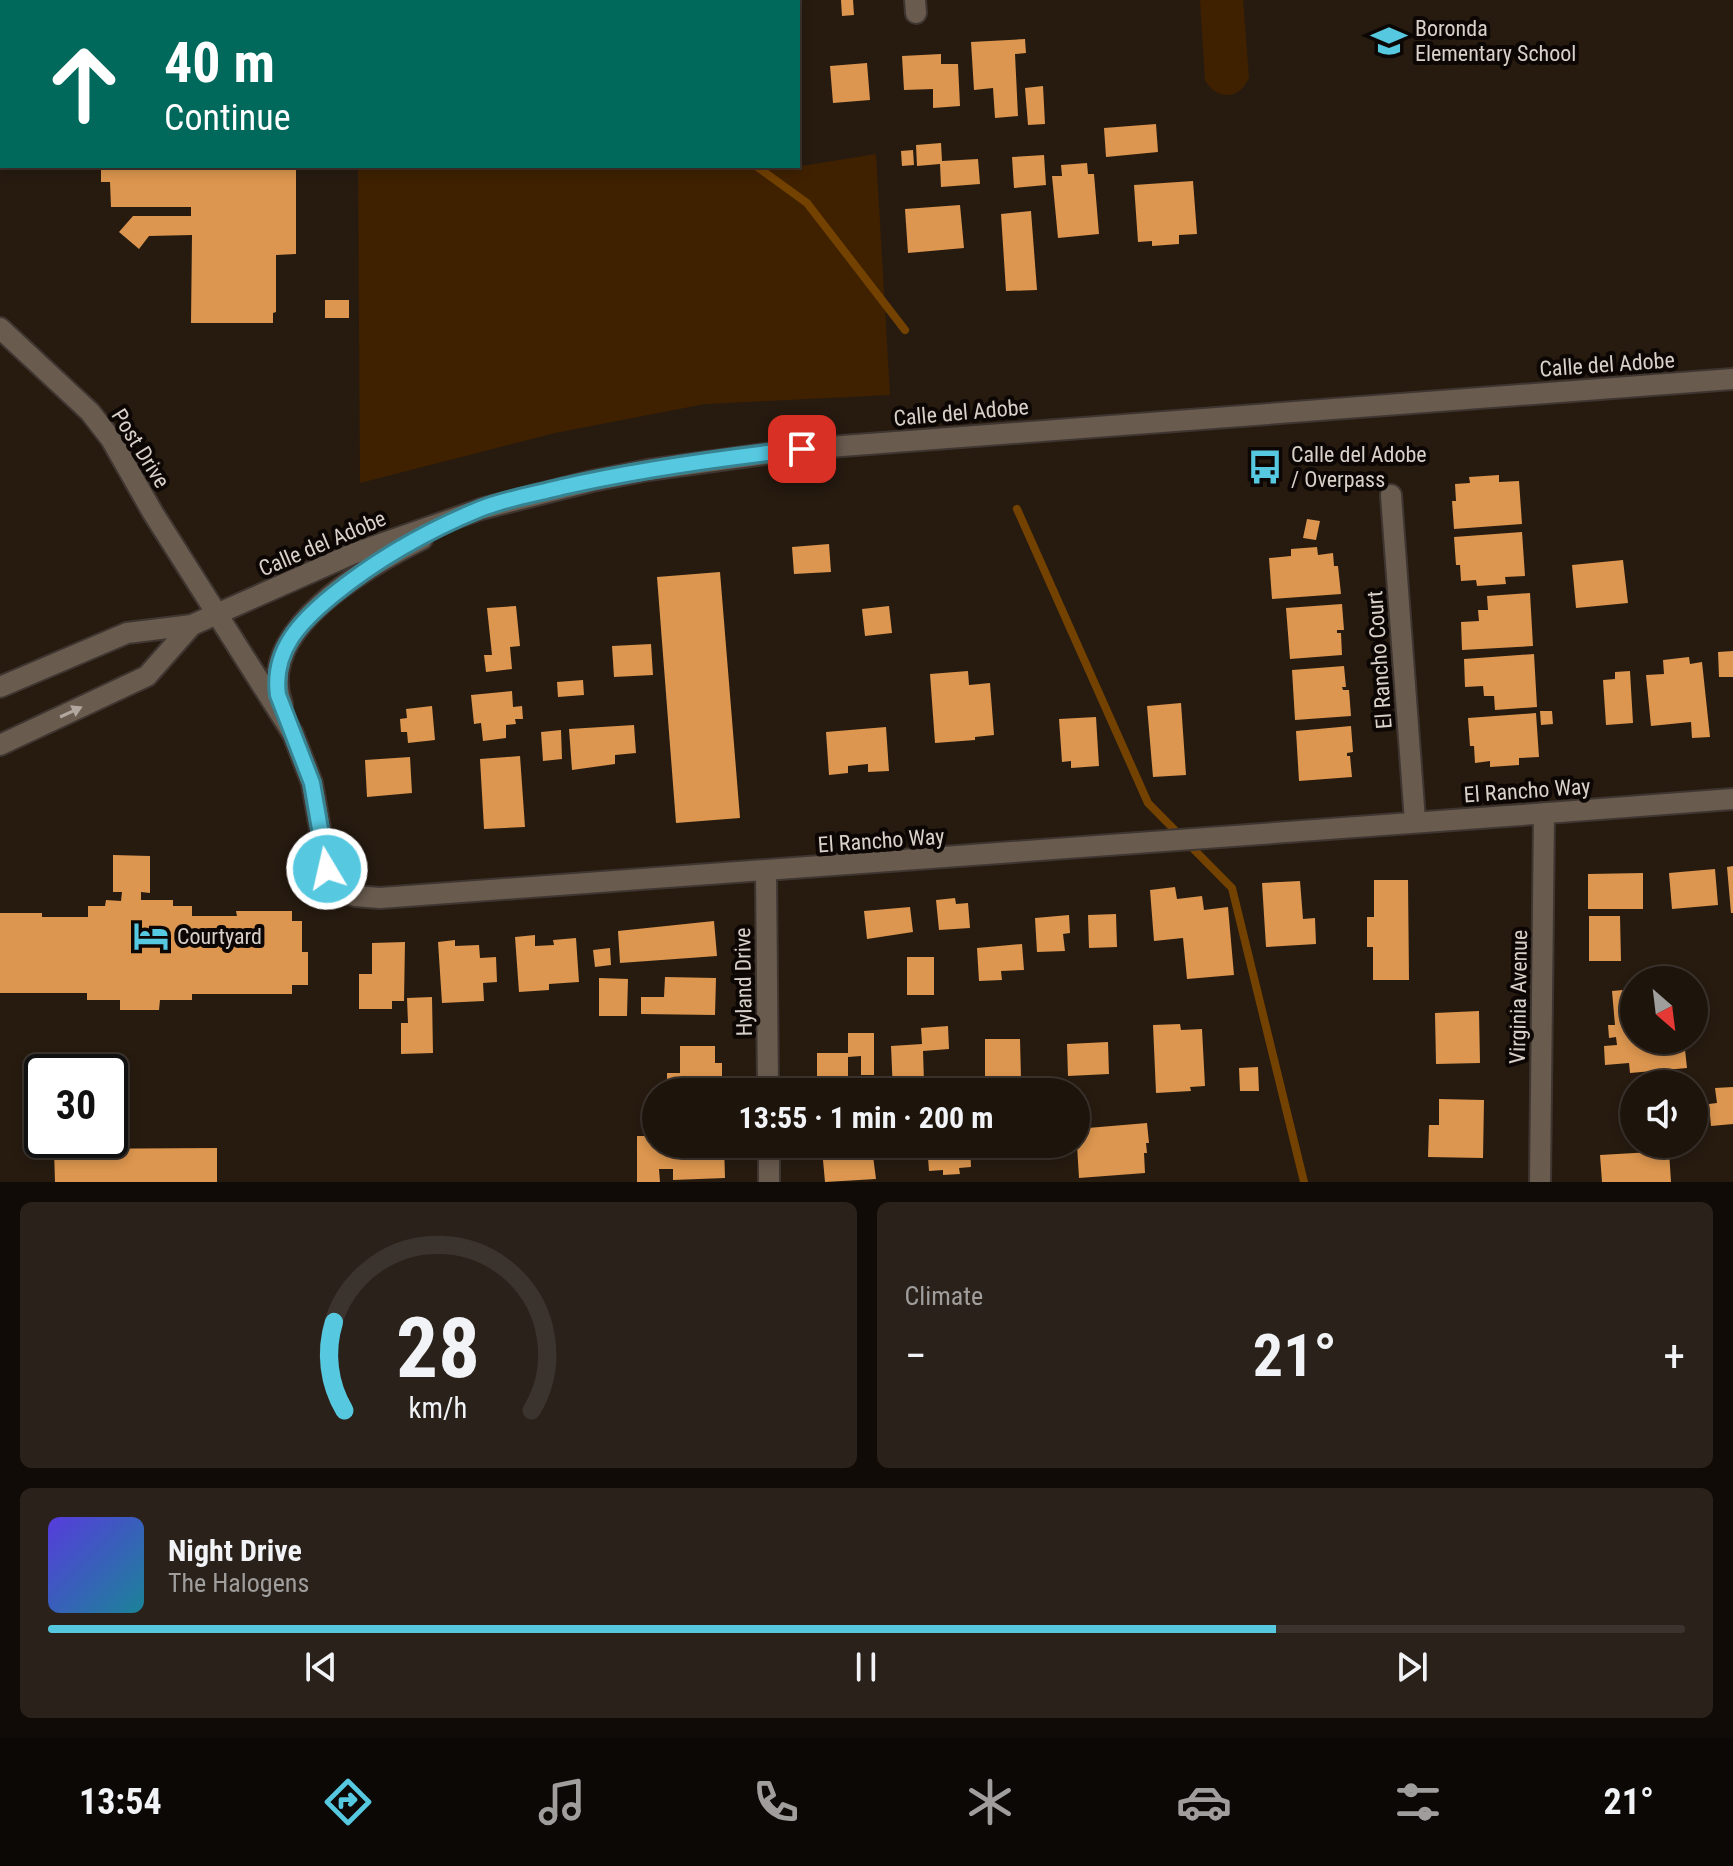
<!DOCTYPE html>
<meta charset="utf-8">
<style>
body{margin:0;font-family:"Roboto Condensed",sans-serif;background:#2a211a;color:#f1f3f6;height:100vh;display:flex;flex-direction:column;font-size:30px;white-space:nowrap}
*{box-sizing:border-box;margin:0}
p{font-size:26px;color:#a09e9d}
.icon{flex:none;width:44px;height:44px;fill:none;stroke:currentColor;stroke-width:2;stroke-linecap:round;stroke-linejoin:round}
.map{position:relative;height:1182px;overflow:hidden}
.sheet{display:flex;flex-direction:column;gap:20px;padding:20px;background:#100b07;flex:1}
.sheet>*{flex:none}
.hud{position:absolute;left:0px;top:0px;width:800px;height:168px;box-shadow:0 4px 12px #0003,0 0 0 2px #3b332d;background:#00695c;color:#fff;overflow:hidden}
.needle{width:52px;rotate:152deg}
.controls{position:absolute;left:1620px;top:966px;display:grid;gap:16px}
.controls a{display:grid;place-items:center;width:88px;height:88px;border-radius:50%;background:#1d140c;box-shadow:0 4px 12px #0003,0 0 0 2px #3b332d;font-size:40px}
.speed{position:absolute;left:24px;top:1054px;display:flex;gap:16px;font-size:40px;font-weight:700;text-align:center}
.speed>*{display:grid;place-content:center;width:104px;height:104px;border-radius:50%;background:#1d140c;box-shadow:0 4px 12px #0003,0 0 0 2px #3b332d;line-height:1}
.speed .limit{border:4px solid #111;border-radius:12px;background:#fff;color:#111}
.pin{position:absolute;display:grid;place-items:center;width:68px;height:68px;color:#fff;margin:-34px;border-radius:16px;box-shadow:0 4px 12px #0006}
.me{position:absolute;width:88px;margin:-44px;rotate:351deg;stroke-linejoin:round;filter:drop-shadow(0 0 6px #0008)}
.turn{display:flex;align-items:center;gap:28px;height:168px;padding:0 32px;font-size:36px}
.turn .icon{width:104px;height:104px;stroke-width:2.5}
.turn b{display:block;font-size:56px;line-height:68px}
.big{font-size:60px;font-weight:700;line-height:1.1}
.sheet .widget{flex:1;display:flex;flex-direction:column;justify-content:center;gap:12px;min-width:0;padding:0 28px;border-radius:12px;background:#2a211a}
.sheet .dial{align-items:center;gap:0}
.dial svg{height:208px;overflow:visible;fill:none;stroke:#3b332d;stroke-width:7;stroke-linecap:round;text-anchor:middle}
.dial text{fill:#f1f3f6;stroke:none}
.song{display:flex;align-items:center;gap:24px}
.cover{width:96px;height:96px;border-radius:12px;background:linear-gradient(135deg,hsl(250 70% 55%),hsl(190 70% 35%))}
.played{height:8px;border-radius:4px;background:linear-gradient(90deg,#56c9e1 75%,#3b332d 75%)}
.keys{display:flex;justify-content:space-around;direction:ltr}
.heat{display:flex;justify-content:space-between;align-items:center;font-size:44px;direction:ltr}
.sheet .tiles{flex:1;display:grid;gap:20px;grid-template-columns:1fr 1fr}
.widget:last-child{grid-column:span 2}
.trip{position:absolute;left:642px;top:1078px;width:448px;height:80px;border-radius:40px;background:#1d140c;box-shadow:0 4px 12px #0003,0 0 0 2px #3b332d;font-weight:700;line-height:80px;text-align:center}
.menu{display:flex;height:128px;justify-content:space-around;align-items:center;background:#0c0805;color:#a09e9d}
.menu .icon{width:56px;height:56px}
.menu .active{color:#56c9e1}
.menu b{font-size:36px;color:#f1f3f6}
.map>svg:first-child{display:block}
.green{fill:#3f2100}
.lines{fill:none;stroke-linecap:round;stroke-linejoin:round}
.stream{stroke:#734100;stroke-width:8}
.building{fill:#dc964f}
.minor-casing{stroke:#3f3631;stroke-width:24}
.minor{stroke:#695b4e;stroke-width:20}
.oneway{fill:#b1a79e}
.route-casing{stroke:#388392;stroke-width:20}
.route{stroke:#56c9e1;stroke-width:14}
.labels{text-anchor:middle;stroke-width:8;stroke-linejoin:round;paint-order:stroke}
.poi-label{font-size:22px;fill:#d8d0c9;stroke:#0c0704;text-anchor:start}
.street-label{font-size:22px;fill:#d8d0c9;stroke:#0c0704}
</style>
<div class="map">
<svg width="1733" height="1182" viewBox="0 0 1733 1182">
<rect width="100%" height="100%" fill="#271b10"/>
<path class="green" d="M149,0H772V2H155Z
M1200,0H1243L1249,77C1241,100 1216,101 1205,80Z
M876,154L890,395L705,404L555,433L360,483L358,166H782L783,169Z"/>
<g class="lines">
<path class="stream" d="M439,0L444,2
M756,166L807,203L905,330
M1017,509L1148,803L1232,888L1304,1182"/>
</g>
<path class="building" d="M841,0H853L854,15L842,16Z
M1025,39L1026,53L1015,54L1018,116L995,118L993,88L974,90L971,42Z
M941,54V64H958L960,106L933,108V89L904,90L902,56Z
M867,63L870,100L833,103L830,66Z
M1043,86L1045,124L1028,125L1025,88Z
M1156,124L1158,152L1106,157L1104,128Z
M941,143L942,161L978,159L980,184L941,187L940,164L917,166L916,145Z
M913,150L914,165L902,166L901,151Z
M1044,155L1046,185L1014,188L1012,157Z
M1087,163L1088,174H1094L1099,234L1058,238L1052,176H1062L1061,165Z
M70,166H296V254L276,255V312L273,313V323H191L192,235L149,236L139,249L119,232L133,216H191V207H111L110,182H101V169L69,170Z
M1193,181L1197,234L1179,235V244L1152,246V241L1138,242L1134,185Z
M960,205L964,248L908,253L905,209Z
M1031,211L1037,290L1006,291L1001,214Z
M325,300H349V318H325Z
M1499,475V482L1519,481L1522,524L1454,529L1452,501H1456L1455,484L1470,483L1469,477Z
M1307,519L1320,521L1316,540L1303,538Z
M1522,532L1525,576L1505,577L1506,584L1477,586L1476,580L1461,581L1460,565H1456L1454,537Z
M829,544L831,572L794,574L792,547Z
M1317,547L1318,555L1333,553L1334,566H1338L1341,594L1272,599L1269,558L1291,556V549Z
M1623,560L1628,603L1576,608L1572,565Z
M720,572L740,818L676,823L657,577Z
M1530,593L1533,646L1462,650L1461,622L1479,621L1478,610H1488L1487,596Z
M1342,604L1344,630H1337V633H1341L1342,655L1290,659L1286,608Z
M516,606L520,646L510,647L512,669L486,672L484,655H492L487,608Z
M889,606L892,633L865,636L862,609Z
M651,644L653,675L614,677L612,646Z
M1733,651V677H1719L1718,652Z
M1534,654L1537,707L1495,710L1494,696H1484L1483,686L1465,687L1464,659Z
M1689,657L1690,664L1702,662L1710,737L1692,738L1691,722L1651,726L1646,675L1664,674L1663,660Z
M1344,666L1346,687H1342L1343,690H1349L1351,716L1295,720L1292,670Z
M968,671L969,685L990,683L994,735L975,737V740L935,743L930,674Z
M1630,671L1633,723L1606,725L1603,680L1615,679V672Z
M583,680L584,695L558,697L557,682Z
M512,691L513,707L522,706L523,719H515L516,724L506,725V738L483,741L481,723L474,724L471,695Z
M1181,703L1186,775L1153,777L1147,706Z
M432,706L435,740L408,743L407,732H401L400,719L407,718L406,709Z
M1540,711H1552L1553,724L1541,725Z
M1536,713L1539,757L1519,758V765L1490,767V761L1475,763L1474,746H1470L1468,718Z
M1096,717L1099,766L1071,768V761L1062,762L1059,719Z
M634,725L636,753L615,755V764L572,770L569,729Z
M1351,726L1353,752L1347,753V756H1350L1352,777L1299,781L1296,731Z
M886,727L889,771L868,772V764L848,766V773L829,775L826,732Z
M561,730L562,759L543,761L541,732Z
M520,756L525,827L484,829L480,759Z
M410,757L412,793L367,797L365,760Z
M113,855L150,856V893L141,892V900H173V906H192V916H237L236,911H292V921H302V952H308V985H292V994H192V1000H160L159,1010H120V1000H87V993H0V913H42V917H88V906H105L106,900L121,901L122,892H113Z
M1733,866V913H1731L1727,867Z
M1715,869L1718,905L1672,909L1669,873Z
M1643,873V909H1588V874Z
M1374,880H1408L1409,980H1373V947H1367V917H1374Z
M1300,881L1303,919L1315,918L1316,944L1266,947L1262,883Z
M1175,887L1177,899L1202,896L1204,910L1228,907L1234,975L1187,979L1183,938L1154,941L1150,890Z
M955,898L956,904L968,903L970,928L939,930L936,900Z
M910,907L913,932L867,939L864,911Z
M1116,914L1117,947L1089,948L1088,915Z
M1069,915L1070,933L1063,934L1065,951L1037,952L1035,918Z
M1589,916H1620L1621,961H1589Z
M714,921L717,956L620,963L618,931Z
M535,935V946L554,945L553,940L576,938L579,982L549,984V990L519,992L515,937Z
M455,940V946L479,945L480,958L496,957L497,982L483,983L484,1001L442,1003L438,942Z
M405,942L404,1001H392V1009H359V974H372V943Z
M1022,944L1024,970L1001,971L1002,980L979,981L977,948Z
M610,948L611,965L595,967L593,950Z
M907,957H934V995H907Z
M665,977L716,978L715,1015L641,1014V997H664Z
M599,978L628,979L627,1016H599Z
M1634,989V1040H1684L1687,1068L1630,1073L1629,1063L1605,1065L1604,1046L1617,1045L1616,1037L1609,1038L1608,1025H1615L1612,991Z
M432,997L433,1053L401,1054V1023H408L407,998Z
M1479,1011L1480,1063L1436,1064L1435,1013Z
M1180,1024L1181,1030L1202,1029L1205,1086L1190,1087L1191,1091L1156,1093L1153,1025Z
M948,1026L949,1049L923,1051L924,1082L908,1083V1092H893L891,1046L922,1044L921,1028Z
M848,1033H874V1075H861V1056L848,1057V1088L817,1089V1053H848Z
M985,1039H1020L1021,1079H985Z
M1108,1042L1109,1074L1068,1076L1067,1044Z
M680,1046H715V1063H722V1080H715V1091H667V1073H680Z
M1258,1067L1259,1091H1240L1239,1068Z
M1733,1087V1124L1711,1126L1709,1104L1717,1103L1715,1088Z
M1439,1099L1484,1100L1483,1158L1428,1157L1429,1125H1439Z
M1147,1123L1149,1143H1146L1147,1153H1144L1145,1173L1079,1178L1076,1129Z
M637,1136H656V1144H724L725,1178L673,1180V1169H659L660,1182H637Z
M864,1144H884L885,1155L873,1156L876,1179L825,1182L822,1149Z
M927,1144H970L971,1167L959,1168L960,1174L943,1175V1170L929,1171Z
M217,1148V1182H55L54,1149Z
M1669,1151L1671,1182H1602L1600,1155Z"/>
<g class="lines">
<g class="minor-casing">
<path id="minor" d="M915,0L916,13
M0,328L90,412L111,439L153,513L293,734L312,783L327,869L333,881L338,888L355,896L380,898C831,868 1282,833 1733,799
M1391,495L1415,821
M0,687L127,633L192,625L352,554L481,509L592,481L648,470L802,449L1733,379
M282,704C254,630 368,566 422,539
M0,745L147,676L192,625
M766,872L768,1092
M769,1144V1182
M1540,1182L1544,813"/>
</g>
<use href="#minor" class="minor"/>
</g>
<defs><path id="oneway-solid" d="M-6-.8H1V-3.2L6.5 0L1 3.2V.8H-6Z" transform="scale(2)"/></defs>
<use class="oneway" href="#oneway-solid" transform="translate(71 712) rotate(-25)"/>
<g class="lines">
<g class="route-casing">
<path id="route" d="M327,869L312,783L278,695C272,650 301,621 333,595C376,560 429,530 480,509C505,499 535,494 562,487C641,469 721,458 802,449"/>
</g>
<use href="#route" class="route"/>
</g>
<defs>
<g id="school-bare" transform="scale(2.76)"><path d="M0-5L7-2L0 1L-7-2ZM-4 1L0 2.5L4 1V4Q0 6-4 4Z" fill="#56c9e1" stroke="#0c0704" stroke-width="2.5" paint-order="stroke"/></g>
<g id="bus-bare" transform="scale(2.76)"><path d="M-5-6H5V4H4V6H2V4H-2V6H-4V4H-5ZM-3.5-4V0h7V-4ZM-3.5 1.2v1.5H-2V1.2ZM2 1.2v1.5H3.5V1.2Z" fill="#56c9e1" stroke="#0c0704" stroke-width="2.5" paint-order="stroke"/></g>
<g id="hotel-bare" transform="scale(2.76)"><path d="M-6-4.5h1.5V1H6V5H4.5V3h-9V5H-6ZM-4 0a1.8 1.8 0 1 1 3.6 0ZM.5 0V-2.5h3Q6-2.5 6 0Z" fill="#56c9e1" stroke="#0c0704" stroke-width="2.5" paint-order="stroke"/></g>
</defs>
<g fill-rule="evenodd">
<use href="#school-bare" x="1389" y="41"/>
<use href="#bus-bare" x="1265" y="467"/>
<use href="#hotel-bare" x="151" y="936"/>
</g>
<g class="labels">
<g class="poi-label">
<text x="1415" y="36">Boronda<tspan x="1415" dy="25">Elementary School</tspan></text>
<text x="1291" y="462">Calle del Adobe<tspan x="1291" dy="25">/ Overpass</tspan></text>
<text x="177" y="944">Courtyard</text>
</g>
<g class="street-label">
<text transform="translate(1607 364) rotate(-4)" y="8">Calle del Adobe</text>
<text transform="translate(961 412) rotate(-5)" y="8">Calle del Adobe</text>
<text transform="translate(141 448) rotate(58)" y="8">Post Drive</text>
<text transform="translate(322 543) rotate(-23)" y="8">Calle del Adobe</text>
<text transform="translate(1379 660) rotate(-94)" y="8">El Rancho Court</text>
<text transform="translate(1527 790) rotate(-4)" y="8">El Rancho Way</text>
<text transform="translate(881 840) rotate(-4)" y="8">El Rancho Way</text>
<text transform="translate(743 982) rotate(-91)" y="8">Hyland Drive</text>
<text transform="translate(1518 997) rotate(-89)" y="8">Virginia Avenue</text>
</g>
</g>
</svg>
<div class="controls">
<a><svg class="needle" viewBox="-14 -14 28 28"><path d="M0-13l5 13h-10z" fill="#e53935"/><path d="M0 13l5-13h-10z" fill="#a09e9d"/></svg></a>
<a><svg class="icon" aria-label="sound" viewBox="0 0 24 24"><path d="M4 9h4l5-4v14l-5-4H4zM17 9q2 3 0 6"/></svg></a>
</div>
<div class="speed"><div class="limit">30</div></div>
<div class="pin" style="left:802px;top:449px;background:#d93025"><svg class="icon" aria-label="arrive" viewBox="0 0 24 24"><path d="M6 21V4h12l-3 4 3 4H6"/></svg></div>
<svg class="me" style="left:327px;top:869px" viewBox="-20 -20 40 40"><circle r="17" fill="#56c9e1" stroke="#fff" stroke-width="3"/><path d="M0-11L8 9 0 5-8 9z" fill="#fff"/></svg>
<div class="trip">13:55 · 1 min · 200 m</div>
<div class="hud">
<div class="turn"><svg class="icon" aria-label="ahead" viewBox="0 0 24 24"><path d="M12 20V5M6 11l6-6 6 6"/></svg><div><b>40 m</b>Continue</div></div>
</div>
</div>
<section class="sheet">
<div class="tiles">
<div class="widget dial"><svg viewBox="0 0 100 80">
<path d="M14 69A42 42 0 1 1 86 69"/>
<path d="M14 69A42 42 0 0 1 10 35" stroke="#56c9e1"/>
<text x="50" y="56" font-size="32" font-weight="700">28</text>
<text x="50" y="72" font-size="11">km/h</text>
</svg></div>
<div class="widget"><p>Climate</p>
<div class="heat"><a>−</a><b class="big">21°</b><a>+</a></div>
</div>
<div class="widget">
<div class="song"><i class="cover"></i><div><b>Night Drive</b><p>The Halogens</p></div></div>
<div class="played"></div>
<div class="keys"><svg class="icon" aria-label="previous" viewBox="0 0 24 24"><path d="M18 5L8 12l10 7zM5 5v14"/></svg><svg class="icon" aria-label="pause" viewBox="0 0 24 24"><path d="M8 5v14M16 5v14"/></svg><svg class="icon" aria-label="next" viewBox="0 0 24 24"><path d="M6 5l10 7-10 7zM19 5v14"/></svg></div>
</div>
</div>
</section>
<nav class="menu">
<b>13:54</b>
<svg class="icon active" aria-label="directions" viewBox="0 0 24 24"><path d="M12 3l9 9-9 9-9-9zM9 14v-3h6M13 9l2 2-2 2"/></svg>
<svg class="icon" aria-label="music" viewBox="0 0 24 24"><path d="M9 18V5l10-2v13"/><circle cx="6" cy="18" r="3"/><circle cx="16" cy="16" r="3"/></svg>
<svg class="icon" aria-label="phone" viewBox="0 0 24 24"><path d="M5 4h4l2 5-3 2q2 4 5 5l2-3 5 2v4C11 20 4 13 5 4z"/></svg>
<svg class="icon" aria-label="climate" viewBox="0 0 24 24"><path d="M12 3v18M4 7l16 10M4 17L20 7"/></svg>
<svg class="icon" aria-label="car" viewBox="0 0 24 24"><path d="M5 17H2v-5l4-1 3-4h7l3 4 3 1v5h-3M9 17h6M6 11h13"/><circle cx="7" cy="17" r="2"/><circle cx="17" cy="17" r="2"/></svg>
<svg class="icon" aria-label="filters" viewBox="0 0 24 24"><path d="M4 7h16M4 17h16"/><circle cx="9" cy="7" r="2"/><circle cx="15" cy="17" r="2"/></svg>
<b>21°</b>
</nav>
